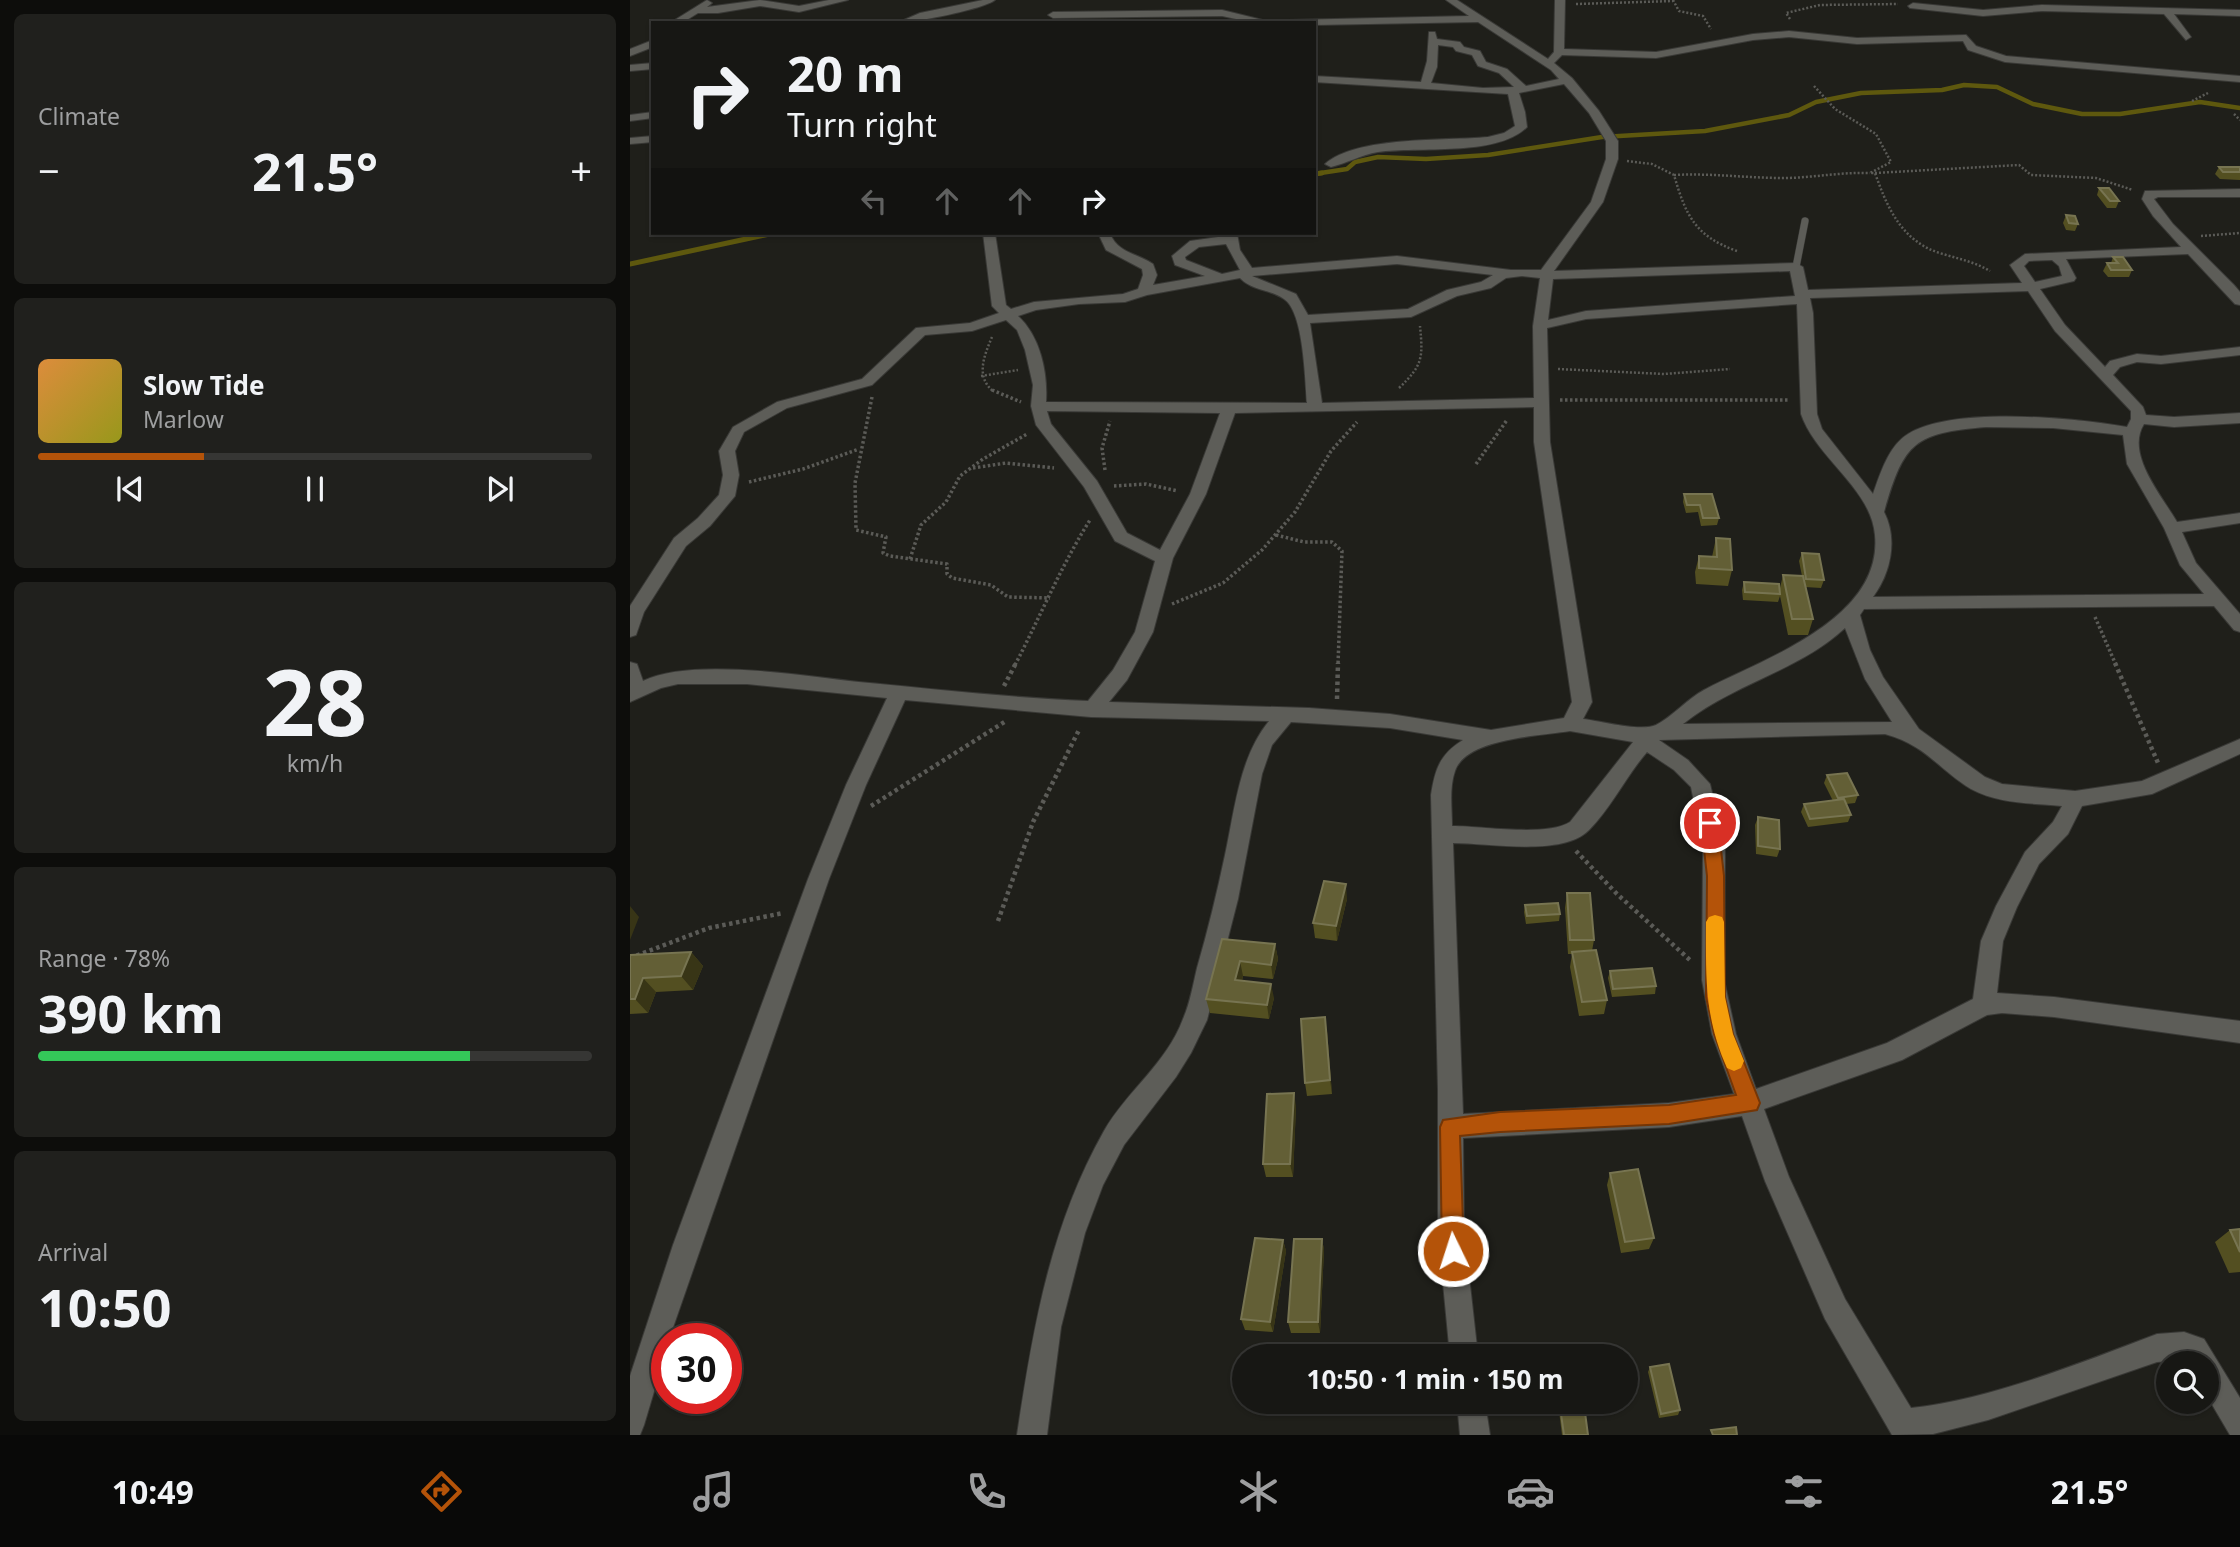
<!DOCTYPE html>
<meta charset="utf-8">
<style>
body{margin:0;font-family:"Noto Sans",sans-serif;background:#20201d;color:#f1f3f6;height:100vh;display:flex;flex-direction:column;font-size:26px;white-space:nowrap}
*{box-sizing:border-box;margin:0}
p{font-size:23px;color:#9e9fa0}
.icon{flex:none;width:38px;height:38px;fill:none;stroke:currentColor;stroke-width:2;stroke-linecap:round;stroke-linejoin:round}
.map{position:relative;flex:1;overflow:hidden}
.drawer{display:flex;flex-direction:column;gap:14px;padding:14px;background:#0d0d0b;width:630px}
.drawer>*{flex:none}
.banner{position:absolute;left:21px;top:21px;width:665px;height:214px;border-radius:0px;box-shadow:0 2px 5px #0004,0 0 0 2px #363634;background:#171714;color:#f1f3f6;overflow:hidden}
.fabs{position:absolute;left:1526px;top:1351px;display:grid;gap:14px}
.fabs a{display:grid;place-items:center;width:63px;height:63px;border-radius:50%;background:#171714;box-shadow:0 2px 5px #0004,0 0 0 2px #363634;font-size:35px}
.speed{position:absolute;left:21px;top:1323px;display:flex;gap:14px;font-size:35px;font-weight:700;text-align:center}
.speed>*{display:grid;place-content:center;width:91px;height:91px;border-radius:50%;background:#171714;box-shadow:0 2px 5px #0004,0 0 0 2px #363634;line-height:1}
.speed .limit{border:10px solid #d22;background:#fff;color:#111}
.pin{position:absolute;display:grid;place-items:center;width:60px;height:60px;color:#fff;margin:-30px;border:4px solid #fff;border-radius:50%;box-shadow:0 2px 7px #0007}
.me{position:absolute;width:77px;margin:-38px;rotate:356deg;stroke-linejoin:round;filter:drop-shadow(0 0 5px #0008)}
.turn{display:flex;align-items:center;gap:24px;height:147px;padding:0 21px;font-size:32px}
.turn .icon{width:91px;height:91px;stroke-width:2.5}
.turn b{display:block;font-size:49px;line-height:60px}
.lanes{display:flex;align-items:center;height:66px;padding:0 21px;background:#0003;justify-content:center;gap:35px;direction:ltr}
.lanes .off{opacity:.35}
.big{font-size:52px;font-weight:700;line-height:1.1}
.drawer .widget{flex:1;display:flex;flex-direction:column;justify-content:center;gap:10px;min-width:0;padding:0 24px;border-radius:10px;background:#20201d}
.drawer .dial{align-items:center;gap:0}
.dial b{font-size:91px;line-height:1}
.song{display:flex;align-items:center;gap:21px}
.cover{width:84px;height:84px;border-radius:10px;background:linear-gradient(135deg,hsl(30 70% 55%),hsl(60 70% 35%))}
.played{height:7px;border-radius:4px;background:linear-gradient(90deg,#b45309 30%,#363634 30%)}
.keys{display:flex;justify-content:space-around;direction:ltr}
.heat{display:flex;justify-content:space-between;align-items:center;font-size:38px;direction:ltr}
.charge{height:10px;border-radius:5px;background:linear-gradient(90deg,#34c759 78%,#363634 0)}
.trip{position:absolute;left:602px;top:1344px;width:406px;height:70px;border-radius:35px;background:#171714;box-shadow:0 2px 5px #0004,0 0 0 2px #363634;font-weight:700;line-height:70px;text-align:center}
.dock{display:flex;height:112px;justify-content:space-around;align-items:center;background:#090908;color:#9e9fa0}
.dock .icon{width:49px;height:49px}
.dock .selected{color:#b45309}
.dock b{font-size:32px;color:#f1f3f6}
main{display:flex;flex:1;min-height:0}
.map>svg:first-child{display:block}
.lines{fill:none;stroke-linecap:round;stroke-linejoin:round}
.stream-far1{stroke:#5e580e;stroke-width:4.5}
.stream{stroke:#5e580e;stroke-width:5}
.service-casing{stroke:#393936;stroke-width:8}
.minor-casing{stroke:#393936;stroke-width:2}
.path-far2{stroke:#5b5b57;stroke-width:2.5;stroke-dasharray:2 2;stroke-linecap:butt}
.path-far1{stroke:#5b5b57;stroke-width:3.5;stroke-dasharray:2.5 2.5;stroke-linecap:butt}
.path{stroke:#5b5b57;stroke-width:4.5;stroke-dasharray:3.5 3.5;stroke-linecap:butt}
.service{stroke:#5d5d58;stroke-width:7}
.minor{fill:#5d5d58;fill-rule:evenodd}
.wall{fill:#534f21}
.shaded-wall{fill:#383516}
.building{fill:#635f36;stroke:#777451;stroke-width:2}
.route{fill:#b45309;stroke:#753606;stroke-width:2}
.slow{fill:#f59e0b}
</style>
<main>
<section class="drawer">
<div class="widget"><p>Climate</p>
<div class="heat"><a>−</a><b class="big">21.5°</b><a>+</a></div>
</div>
<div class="widget">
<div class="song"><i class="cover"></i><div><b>Slow Tide</b><p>Marlow</p></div></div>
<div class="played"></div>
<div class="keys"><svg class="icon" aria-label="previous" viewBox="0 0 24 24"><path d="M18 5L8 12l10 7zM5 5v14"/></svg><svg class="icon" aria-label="pause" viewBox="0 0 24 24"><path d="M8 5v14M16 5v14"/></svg><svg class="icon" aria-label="next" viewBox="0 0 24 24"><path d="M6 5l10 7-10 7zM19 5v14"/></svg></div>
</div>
<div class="widget dial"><b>28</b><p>km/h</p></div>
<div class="widget"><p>Range · 78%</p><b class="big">390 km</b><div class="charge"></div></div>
<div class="widget"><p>Arrival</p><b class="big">10:50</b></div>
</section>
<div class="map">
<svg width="1610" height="1435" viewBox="0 0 1610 1435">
<rect width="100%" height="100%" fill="#1f1f1a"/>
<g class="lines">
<path class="stream-far1" d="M684,174L717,169L725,162L748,157L796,159L858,155L972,137L1075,131L1159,115L1186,102L1231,93L1312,90L1334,85L1367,87L1403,104L1452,114H1490L1570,102L1610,108"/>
<path class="stream" d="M684,174L692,173
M0,264L144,233"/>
<g class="service-casing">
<path id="service" d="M1166,267L1175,221"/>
</g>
<g class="minor-casing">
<path id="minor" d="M77,0L82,3L77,7L130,0L169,6L199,0H218L169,12L130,6L88,13H68L52,23H40Z
M353,0H365C354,9 283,23 267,23L290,13Z
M816,0H827L918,59L924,52L925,0H935L934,49L1026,52L1123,34L1159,31L1227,38L1336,35L1346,46L1376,56L1610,76V82L1375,62L1338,50L1333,41L1227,44L1159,37L1123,40L1026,58L932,55L924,63L942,78L969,111L988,141V159L973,202L924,271L1166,263L1173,267L1178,290L1392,283L1380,265L1395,254L1551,247L1523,216L1512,199L1515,191L1610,189V197H1528L1524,199L1543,224L1604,285L1610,292V305L1605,304L1558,254L1436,259L1446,278L1444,281L1410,289L1435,325L1475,367L1480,361L1507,354L1531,356L1610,347V355L1531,364L1507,362L1490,367L1483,375L1513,407L1516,415L1544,417L1610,413V423L1544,427L1514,424C1495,454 1532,496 1547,522L1610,513V523L1552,532L1566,563L1610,614V632L1604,630L1584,606L1234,609L1230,615L1240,650L1253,677L1289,729L1355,777L1372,784L1445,791L1512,781L1610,739V754L1522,794L1452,806L1438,834L1409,864L1387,907L1373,941L1367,993L1424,997L1610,1021V1043L1424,1017L1372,1013L1357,1015L1272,1060L1134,1109L1159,1177L1215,1299L1281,1408C1359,1400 1453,1362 1527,1334L1554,1332L1574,1339L1610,1398V1435H1600L1577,1396V1363H1557L1554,1360L1527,1362L1358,1420L1303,1434L1262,1435L1195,1319L1135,1181L1112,1116L1039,1127L833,1138L834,1231L848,1356H820L808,1231V1090L801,795C805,769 810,754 833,740L760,728L661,722L642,745L632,774L608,899L577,1020L561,1053L546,1077L494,1145L473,1185L455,1233L431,1327L417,1435H387C403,1328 420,1227 474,1131C496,1092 537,1063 553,1019C560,1003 563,985 567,968C578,930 587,893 595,855C605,809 609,758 639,721L461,717L275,700L236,785L199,879L39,1339H37V1348L14,1425L10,1435H0V1376L43,1245L178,879L216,785L257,698L117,684H48L31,688L0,702V662L7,664L13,681C61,657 174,676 229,682C305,689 381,698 458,701L483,670L505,632L525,561L485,541L454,487L406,425L401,406L403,385L395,350L387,330L376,320L342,331L295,335L242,385L157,408L114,432L105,451L109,475L105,496L80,526L56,546L14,612L6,635L0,637V606L44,538L68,518L89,495L93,475L89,451L103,427L147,402L232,379L286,328L340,323L369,313L362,306L353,233H365L376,305L381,309L404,302L493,294L508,289L513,275L512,269L476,250L468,233H480C487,253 507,253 523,264L527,275L523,285L575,276L545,265L542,256L560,241L595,236V233H607L610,250L622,268L767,256L881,270H911L961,202L976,159V141L959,113L934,84L889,93L895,112L897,127C867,157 789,146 748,152C731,155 717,163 701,167L695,164C726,136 816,141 858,137L874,133L885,126L878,94L684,82V76L791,82L797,61L799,32H805L807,39L830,42L834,47L850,51L856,62L877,69L896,86L929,79L921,70L848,22L684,25V23H654L659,20L839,16ZM808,45L823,47L826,51L842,55L848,66L869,73L884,87L853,88L801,83L807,67ZM596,244L610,270L592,274L556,260L555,257L569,247ZM1422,260L1429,266L1432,276L1405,282L1394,266L1399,261ZM767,264L863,275L851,282L817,290L778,309L678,315L666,294L622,276ZM1160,271L1165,296L956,311L918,320L923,279ZM892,276L910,278L903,326L904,398L692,403L680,323L781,317L827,296L861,288L876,278ZM610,278C622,291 640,289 654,299C674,312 675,380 677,403L416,402C418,372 410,336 388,316L406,310L449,304L495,302L517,295ZM1398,291L1425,331L1501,411V419L1497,427C1445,418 1323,406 1278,434C1259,445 1250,474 1243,494L1192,429L1187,414L1183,313L1180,298ZM1167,304L1171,414C1186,458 1241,488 1245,535C1253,620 1132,659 1074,690C1057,699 1042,717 1026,725C1011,732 970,721 953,719L962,702L920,442L917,328L956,319ZM904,407V442L942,702L934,718L861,730L760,714L679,708L479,702L497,680L523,632L543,558L576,494L605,413ZM417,411L590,413L560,494L530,550L497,533L467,481L421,424ZM1356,427L1423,428L1493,435L1497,464L1534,528L1550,565L1574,594L1243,597C1261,573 1268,539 1254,512C1274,442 1284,433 1356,427ZM1215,628L1235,679L1262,722L1053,724C1102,684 1169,671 1215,628ZM940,731L1003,742L940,822C916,837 852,826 822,826C822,808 819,788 825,771C836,738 911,736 940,731ZM1255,734C1296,745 1308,769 1341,789C1368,804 1402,803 1432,806L1423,822L1395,852L1366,906L1351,941L1343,999L1257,1043L1126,1089L1106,1034L1094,980L1095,846L1080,784L1058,760L1029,740ZM1017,752L1044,770L1061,787L1073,846L1072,980L1082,1034L1104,1094L1039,1103L833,1114L823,843C858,843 933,857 959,830C982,807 996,776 1017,752Z
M1283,3L1353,10L1412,5L1610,10V16L1544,14L1561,37L1556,40L1534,14L1412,11L1353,16L1280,8L1278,6Z
M592,10L645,23H625L592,16L423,18L418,15L423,12Z
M23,40V47L0,56V49Z
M23,63V69L0,71V65Z
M23,112V118L0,121V115Z
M23,136V142L0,144V138Z
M827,1402H855L860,1435H830Z"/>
</g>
<path class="path-far2" d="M1043,0L1049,11L1073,16L1081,29
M946,4L1043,1
M1160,19L1156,13L1190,5L1268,4
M1184,86L1205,109L1246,134L1261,162L1240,173H1245C1258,210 1273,243 1313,254C1329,259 1345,262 1360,271
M1562,101L1578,93
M1604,114L1610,120
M997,161L1022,164L1044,175C1056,216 1065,236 1107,251
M1245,173L1389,165L1401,175L1466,178L1503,190
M1044,175C1081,173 1116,178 1153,178C1182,178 1209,172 1240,173
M1571,236L1610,233
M362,337C354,356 345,377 364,392
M928,369L1034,374L1100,369
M351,376L388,370
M769,388C793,365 793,358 790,326"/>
<path class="path-far1" d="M362,390L391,402
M242,397L225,483L226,530L256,537L253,553L260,556L317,564V574L322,578L361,585L378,597L420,598
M930,400H1159
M846,464L877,420
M343,468L376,463L424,468
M475,470L472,448L480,421
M119,482L173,469L229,449
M484,486L516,484L548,491
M646,535L674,542H702L712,551L708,665
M280,559L291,525L316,502L330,476L353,459L397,434
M542,604L593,583L632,550L665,512L701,451L727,422
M1465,617L1486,665
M385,665C410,617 431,566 460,520"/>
<path class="path" d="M1485,663L1528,763
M374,686L386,663
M707,699L708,663
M241,806L376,721
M946,851L987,894L1061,961
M368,921L403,822L450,728
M0,958L79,928L153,913"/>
<use href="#service" class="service"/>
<use href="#minor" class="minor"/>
</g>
<path class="wall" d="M1589,167H1610V180L1590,179L1585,174Z
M1469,188L1489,201L1486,208H1477L1467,195Z
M1436,215L1448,224L1445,231L1436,230L1433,223Z
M1483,257L1502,270L1499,277H1478L1473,271L1477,263H1481Z
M1054,494L1089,518L1087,525L1071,526L1068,512L1056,513L1053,502Z
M1086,538L1102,570L1098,586L1066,584L1065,572L1069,556L1082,557Z
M1172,553L1194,580L1191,588L1175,587L1183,619L1178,635H1158L1150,596L1148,602L1113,600L1112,590L1114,582L1150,588L1153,575L1172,576L1169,561Z
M1197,775L1228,795L1225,803L1216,804L1221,815L1218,822L1178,827L1171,812L1174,804L1203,801L1194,783Z
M1128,817L1150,849L1147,857L1126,854L1125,825Z
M937,893L964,940L962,951L977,1000L974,1014L949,1016L940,967L942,954H938L935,908Z
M717,899L707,941L685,938L683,923Z
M895,905L930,914L929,921L896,924L894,912Z
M592,939L645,944L648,959L643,979L613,976L612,981L644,998L639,1019L580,1013L576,999Z
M61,952L73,966L63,990L26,992L18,1013L0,1014V955Z
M980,971L1026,986L1025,994L982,997L978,978Z
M697,1031L702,1094L677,1096L675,1083Z
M666,1106L663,1177H636L633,1164Z
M980,1173L1024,1238L1019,1249L991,1253L977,1185Z
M1610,1229V1272L1599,1273L1585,1242L1600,1230Z
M692,1239L694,1250L690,1333H661L658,1322Z
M653,1240L656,1251L643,1332L615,1330L611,1319Z
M1020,1367L1050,1410L1048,1415L1029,1418L1018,1372Z
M930,1407L958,1435H932L929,1411Z"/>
<path class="shaded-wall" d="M716,884L717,899L707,941L706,926Z
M0,906L9,917L0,940Z
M645,944L648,959L643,979L641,965Z
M61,952L73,966L63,990L51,976Z
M610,961L613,976L608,994L605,980Z
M13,978L26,992L18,1013L5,999Z
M641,984L644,998L639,1019L637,1005Z
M695,1017L697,1031L702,1094L700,1080Z
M664,1093L666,1106L663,1177L660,1164Z
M692,1239L694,1250L690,1333L688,1322Z
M653,1240L656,1251L643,1332L640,1322Z"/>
<path class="building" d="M1589,167H1610V172H1593Z
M1469,188H1479L1489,201H1480Z
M1436,215L1445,216L1448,224L1439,223Z
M1483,257H1493L1502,270H1481L1477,263H1488Z
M1054,494H1082L1089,518H1073L1070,505H1057Z
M1086,538L1100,539L1102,570L1069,568V556L1087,557Z
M1172,553L1189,554L1194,580L1176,579Z
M1153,575L1173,576L1183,619H1162Z
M1114,582L1149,584L1150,594L1115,592Z
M1217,773L1228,795L1208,798L1197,775Z
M1214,799L1221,815L1180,819L1174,804Z
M1128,817L1149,820L1150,849L1128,846Z
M694,881L716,884L706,926L683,923Z
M937,893H960L964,940H940Z
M928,903L930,914L897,916L895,905Z
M592,939L645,944L641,965L610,961L605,980L641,984L637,1005L576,999Z
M966,950L977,1000L952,1002L942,952Z
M61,952L51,976L13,978L5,999H0V955Z
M1022,968L1026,986L983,989L980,971Z
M695,1017L700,1080L675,1083L671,1019Z
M664,1093L660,1164H633L637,1094Z
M1008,1169L1024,1238L995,1242L980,1173Z
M1610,1229V1252L1600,1230Z
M625,1238L653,1240L640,1322L611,1319Z
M664,1239H692L688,1322H658Z
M1039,1364L1050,1410L1031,1414L1020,1367Z
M954,1405L958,1435H934L930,1407Z
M1106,1427L1107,1435H1083L1081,1430Z"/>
<path class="route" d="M1080,816L1086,818L1088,823L1094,876L1095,997L1103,1034L1130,1103L1127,1110L1039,1124L870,1132L830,1136L834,1251L831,1259L823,1262L815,1259L812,1251L810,1127L813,1120L870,1112L1039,1105L1106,1095L1084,1034L1076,997L1077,876L1071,823L1074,818Z"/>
<path class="slow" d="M1085,915L1092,917L1094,922L1095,997L1103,1034L1114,1061L1111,1068L1104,1071L1097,1068C1074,1016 1076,977 1076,922L1079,917Z"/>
</svg>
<div class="fabs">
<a><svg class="icon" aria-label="search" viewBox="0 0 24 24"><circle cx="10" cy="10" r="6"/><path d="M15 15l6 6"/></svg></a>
</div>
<div class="speed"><div class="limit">30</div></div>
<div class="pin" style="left:1080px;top:823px;background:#d93025"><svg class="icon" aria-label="arrive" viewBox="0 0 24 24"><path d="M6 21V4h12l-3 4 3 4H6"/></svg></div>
<svg class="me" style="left:823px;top:1251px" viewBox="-20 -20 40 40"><circle r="17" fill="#b45309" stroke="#fff" stroke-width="3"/><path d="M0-11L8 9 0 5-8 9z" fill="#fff"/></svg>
<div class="trip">10:50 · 1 min · 150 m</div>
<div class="banner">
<div class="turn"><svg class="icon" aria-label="right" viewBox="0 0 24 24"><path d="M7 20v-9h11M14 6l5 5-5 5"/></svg><div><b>20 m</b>Turn right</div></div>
<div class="lanes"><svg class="icon off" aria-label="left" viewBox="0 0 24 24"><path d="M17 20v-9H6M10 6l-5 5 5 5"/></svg><svg class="icon off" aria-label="ahead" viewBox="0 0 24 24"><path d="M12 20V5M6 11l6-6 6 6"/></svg><svg class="icon off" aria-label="ahead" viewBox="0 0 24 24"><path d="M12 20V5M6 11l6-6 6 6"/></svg><svg class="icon" aria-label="right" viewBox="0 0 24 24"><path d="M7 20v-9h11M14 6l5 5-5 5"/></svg></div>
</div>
</div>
</main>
<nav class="dock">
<b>10:49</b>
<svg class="icon selected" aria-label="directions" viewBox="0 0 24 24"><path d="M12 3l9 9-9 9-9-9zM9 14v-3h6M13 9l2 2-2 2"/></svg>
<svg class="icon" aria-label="music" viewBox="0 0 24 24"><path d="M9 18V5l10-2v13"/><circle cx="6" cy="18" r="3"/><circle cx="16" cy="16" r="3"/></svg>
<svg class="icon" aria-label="phone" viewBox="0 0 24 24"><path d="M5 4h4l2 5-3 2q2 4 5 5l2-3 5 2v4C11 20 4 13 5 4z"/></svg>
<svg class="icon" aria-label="climate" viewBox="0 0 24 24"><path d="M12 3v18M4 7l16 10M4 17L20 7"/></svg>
<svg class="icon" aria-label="car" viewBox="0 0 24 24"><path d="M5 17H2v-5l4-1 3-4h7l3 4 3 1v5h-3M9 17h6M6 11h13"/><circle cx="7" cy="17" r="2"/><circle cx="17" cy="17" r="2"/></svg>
<svg class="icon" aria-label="filters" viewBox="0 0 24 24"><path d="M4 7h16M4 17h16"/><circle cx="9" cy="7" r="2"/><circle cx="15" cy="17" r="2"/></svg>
<b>21.5°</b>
</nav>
